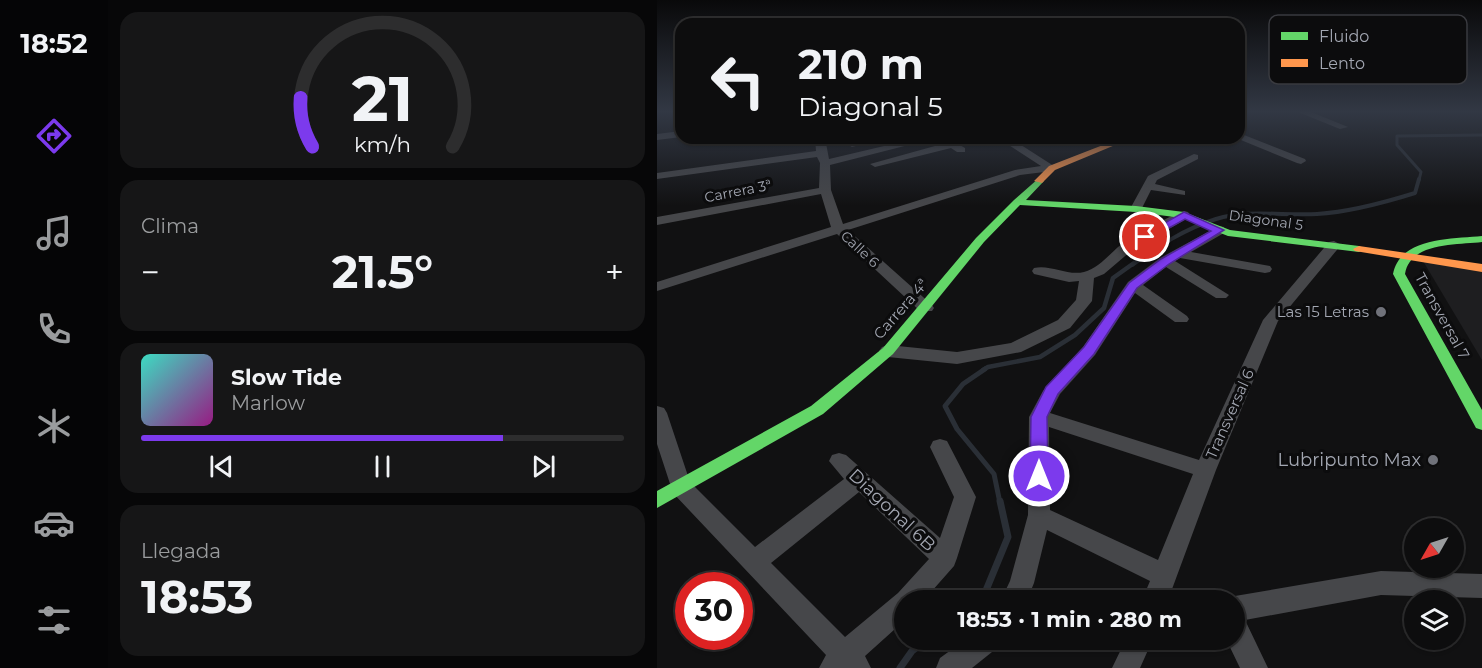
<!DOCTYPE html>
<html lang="es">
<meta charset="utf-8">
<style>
body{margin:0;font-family:Montserrat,sans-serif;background:#161617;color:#f1f3f6;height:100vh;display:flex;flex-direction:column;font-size:22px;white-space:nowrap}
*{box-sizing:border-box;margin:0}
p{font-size:20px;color:#9a9c9e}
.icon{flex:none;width:33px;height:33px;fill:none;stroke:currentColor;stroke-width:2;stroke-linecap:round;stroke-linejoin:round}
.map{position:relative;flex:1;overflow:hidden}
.side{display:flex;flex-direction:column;gap:12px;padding:12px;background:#070708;width:549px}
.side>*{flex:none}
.top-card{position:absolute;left:18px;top:18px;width:570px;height:126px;border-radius:18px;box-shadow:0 2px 4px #0004,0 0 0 2px #2d2d2e;background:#0d0d0e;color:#f1f3f6;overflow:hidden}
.needle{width:39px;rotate:231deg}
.controls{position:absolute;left:747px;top:518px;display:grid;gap:12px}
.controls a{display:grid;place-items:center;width:60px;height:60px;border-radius:50%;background:#0d0d0e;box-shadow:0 2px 4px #0004,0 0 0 2px #2d2d2e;font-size:30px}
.speed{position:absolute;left:18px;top:572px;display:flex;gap:12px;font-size:30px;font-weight:700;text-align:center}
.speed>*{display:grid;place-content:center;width:78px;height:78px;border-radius:50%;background:#0d0d0e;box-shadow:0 2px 4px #0004,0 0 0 2px #2d2d2e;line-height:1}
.speed .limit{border:9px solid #d22;background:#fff;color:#111}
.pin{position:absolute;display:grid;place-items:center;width:51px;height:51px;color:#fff;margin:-26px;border:3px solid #fff;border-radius:50%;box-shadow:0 2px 6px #0007}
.me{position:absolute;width:66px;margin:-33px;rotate:0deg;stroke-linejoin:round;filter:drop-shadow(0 0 4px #0008)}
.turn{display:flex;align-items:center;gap:21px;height:126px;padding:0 24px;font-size:27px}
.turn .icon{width:78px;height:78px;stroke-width:2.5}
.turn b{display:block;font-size:42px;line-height:51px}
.big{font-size:45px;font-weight:700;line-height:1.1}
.side .tile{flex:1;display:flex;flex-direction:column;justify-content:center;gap:9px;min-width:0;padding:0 21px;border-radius:18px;background:#161617}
.side .dial{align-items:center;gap:0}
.dial svg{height:156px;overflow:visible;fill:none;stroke:#2d2d2e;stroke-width:7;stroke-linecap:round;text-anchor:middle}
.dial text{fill:#f1f3f6;stroke:none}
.song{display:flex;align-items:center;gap:18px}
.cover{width:72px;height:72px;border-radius:9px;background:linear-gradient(135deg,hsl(170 70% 55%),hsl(310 70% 35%))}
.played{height:6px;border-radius:3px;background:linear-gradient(90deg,#7c3aed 75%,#2d2d2e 75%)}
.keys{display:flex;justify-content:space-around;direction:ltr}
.heat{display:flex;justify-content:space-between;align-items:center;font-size:33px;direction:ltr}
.trip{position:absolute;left:237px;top:590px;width:351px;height:60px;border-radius:30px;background:#0d0d0e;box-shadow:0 2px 4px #0004,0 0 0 2px #2d2d2e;font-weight:700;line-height:60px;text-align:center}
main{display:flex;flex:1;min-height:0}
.tabs{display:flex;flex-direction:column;width:108px;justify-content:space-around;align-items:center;background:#050506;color:#9a9c9e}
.tabs .icon{width:42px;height:42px}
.tabs .current{color:#7c3aed}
.tabs b{font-size:27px;color:#f1f3f6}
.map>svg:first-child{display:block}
.built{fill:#1e1e20}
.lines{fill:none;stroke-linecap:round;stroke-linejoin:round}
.stream-far4{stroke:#2a2f36;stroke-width:3}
.stream-far3{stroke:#2a2f36;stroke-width:4}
.stream-far2{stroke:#2a2f36;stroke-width:4.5}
.stream-far1{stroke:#2a2f36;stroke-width:5}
.stream{stroke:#2a2f36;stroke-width:7}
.street{fill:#46474a;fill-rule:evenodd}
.fast{fill:#63d668;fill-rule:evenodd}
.slow{fill:#ff974d;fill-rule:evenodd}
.route{fill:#7c3aed;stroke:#51269a;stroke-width:1.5}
.poi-dot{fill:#70727a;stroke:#0c0c0d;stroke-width:2}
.labels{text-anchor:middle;stroke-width:6;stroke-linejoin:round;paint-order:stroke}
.far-street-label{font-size:14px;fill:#a3a7b2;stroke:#0c0c0d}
.street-label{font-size:15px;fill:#a3a7b2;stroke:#0c0c0d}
.poi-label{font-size:15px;fill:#a3a7b2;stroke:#0c0c0d;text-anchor:end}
.near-poi-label{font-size:18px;fill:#a3a7b2;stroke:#0c0c0d;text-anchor:end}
.near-street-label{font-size:18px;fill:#a3a7b2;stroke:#0c0c0d}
.key{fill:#0c0c0d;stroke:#393a3f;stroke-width:1.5}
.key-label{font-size:16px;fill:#a3a7b2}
</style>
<main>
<nav class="tabs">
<b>18:52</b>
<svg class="icon current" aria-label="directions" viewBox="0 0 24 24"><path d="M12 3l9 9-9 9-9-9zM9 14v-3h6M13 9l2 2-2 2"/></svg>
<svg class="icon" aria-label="music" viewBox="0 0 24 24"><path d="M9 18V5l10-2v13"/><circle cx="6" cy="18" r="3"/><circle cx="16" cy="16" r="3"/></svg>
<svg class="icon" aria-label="phone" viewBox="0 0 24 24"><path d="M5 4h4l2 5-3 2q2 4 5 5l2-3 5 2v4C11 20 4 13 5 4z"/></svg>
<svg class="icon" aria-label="climate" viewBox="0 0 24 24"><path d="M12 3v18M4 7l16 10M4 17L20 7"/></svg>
<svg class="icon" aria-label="car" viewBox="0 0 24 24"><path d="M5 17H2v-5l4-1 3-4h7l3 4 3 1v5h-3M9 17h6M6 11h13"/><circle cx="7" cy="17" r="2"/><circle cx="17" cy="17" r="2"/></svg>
<svg class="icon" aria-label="filters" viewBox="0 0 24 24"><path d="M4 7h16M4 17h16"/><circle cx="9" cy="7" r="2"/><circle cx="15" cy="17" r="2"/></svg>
</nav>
<section class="side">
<div class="tile dial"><svg viewBox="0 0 100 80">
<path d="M14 69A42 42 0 1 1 86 69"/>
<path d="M14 69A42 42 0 0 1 8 44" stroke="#7c3aed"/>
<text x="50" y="56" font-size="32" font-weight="700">21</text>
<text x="50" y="72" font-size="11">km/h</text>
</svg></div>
<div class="tile"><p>Clima</p>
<div class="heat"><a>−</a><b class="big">21.5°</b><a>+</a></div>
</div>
<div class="tile">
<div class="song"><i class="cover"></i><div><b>Slow Tide</b><p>Marlow</p></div></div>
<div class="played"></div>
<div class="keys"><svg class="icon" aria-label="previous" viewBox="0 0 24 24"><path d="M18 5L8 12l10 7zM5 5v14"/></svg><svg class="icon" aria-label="pause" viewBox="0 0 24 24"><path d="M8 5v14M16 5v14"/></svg><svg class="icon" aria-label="next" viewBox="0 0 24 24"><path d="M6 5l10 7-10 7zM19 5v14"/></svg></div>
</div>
<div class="tile"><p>Llegada</p><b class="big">18:53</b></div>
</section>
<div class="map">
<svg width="825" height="668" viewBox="0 0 825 668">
<rect width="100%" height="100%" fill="#111112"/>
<path class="built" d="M766,261L825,271V360Z"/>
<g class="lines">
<path class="stream-far4" d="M762,180L764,172L740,145V136L825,135"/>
<path class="stream-far3" d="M475,265C502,246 527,229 559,219C591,209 627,216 660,214C693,212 726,203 758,193L762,179"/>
<path class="stream-far2" d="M326,370L331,367L383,357L418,335L447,308L456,278L477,263"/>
<path class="stream-far1" d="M328,369L306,384L288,406L300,429L337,474L343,503"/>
<path class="stream" d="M325,600L351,537L343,501
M243,668L255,651L272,639"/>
<path class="street" d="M641,112H654L691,127L683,129Z
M24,131V137L0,140V134Z
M582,133L648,159L649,161L644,164L640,163L579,138H582Z
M158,138H168L172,159L261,138H279L173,165L174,190L186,224L358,170L384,166L341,138H353L400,168L395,171L363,175L191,230L275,305L277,308L275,311H263L180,234L0,291V282L174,227L164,194L0,225V217L162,188L163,163L160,157L0,179V173L159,151Z
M210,138H229L195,147L190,144Z
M433,138H445L456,145L447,147Z
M296,141L308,148V152H300L294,148L218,167L213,164Z
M537,154L541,155V159L500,180L498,184L528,191V195L494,190L483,212H475L473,209L491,176Z
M527,211L531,212L533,215L531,218L474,251L447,274L437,278L435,301L413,328L364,352L300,364L231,357L225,355L222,351L225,347L231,345L300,352L354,343L401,320L419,300L422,281L412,282L377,274L375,271L377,268C393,264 410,276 427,272C441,268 451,256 461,247C474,238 513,215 527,211Z
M562,226L567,227L568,230L567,233L534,252L613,266L615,269L613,272L608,273L523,258L518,261L572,295L569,298H559L509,267L486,285L530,316L532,319L530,322H518L478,293L438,355L403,394L393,413L542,460L606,320L672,242L677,241L684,245L621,321L559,470L511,600H485L493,581L390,530L377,583L370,600H344L353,581L371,515L372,417L386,391L426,347L471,282L503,258ZM392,427L536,474L501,560L393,510Z
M0,406L7,408L10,413L33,482L98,547L187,479L172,461L175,455L182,453L189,455L283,538L297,497L273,447L276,441L283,439L290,441L319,497L300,558L297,566L267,600H248V620L208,656L214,668H162L169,655L16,493L0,444ZM202,492L272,559L241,593L188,637L114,563Z
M724,571L825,574V598L724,595L588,620L611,668H583L569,639H578V600H569L578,596Z
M309,639H344L340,648L315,668H279L283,658Z
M469,639H496L483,668H455Z"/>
<path class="fast" d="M382,178L387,181L369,200L479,206L527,212L573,230L702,246L708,249L702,252L571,236L525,218L479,212L363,205L327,242L236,354L166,414L0,508V491L154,406L226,348L319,238L357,200Z
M825,236V242C800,245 753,242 748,274L825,410V430L819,428L736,274C743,237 795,239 825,236Z"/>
<path class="slow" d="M464,138H475L398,170L385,183L377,181L392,166Z
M702,246L825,264V272L698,251L696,249Z"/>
</g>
<linearGradient id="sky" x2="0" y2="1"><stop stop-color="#09090a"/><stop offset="0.54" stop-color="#323844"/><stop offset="1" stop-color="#323844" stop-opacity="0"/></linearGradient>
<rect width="825" height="206" fill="url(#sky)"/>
<path class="route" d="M527,212L567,230L512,264L480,288L437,354L401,394L390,417L391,476L388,481L382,483L376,481L373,476L374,417L389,387L427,347L472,283L504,259L554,231L528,219L492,239H484L483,237Z"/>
<g class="poi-dot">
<circle cx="724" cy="312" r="6"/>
<circle cx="776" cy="460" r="6"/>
</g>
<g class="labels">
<g class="far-street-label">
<text transform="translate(81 191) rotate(-11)" y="5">Carrera 3ª</text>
<text transform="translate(609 220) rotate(8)" y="5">Diagonal 5</text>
<text transform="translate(203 249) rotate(43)" y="5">Calle 6</text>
</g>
<g class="street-label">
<text transform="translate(244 309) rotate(-49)" y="5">Carrera 4ª</text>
<text transform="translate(785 316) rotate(61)" y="5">Transversal 7</text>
<text transform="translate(573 414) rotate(-66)" y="5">Transversal 6</text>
</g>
<g class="poi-label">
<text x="712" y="317">Las 15 Letras</text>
</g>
<g class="near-poi-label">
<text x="764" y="466">Lubripunto Max</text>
</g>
<g class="near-street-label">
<text transform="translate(235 510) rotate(43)" y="6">Diagonal 6B</text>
</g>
</g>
<rect x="612" y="15" width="198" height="69" rx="9" class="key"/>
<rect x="624" y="32" width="27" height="8" fill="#63d668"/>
<rect x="624" y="59" width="27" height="8" fill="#ff974d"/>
<g class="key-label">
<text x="662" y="42">Fluido</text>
<text x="662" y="69">Lento</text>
</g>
</svg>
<div class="controls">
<a><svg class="needle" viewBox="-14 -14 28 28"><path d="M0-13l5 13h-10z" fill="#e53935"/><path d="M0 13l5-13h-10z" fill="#9a9c9e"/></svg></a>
<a><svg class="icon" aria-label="layers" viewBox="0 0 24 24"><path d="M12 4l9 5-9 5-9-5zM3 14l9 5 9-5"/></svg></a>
</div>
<div class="speed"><div class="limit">30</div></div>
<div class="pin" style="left:488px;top:237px;background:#d93025"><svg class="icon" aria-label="arrive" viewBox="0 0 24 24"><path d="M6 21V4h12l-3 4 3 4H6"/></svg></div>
<svg class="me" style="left:382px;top:476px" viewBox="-20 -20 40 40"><circle r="17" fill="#7c3aed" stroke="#fff" stroke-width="3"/><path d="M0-11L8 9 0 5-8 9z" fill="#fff"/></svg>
<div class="trip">18:53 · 1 min · 280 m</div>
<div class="top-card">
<div class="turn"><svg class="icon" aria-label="left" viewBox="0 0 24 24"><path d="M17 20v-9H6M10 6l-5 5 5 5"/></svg><div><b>210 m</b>Diagonal 5</div></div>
</div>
</div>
</main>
